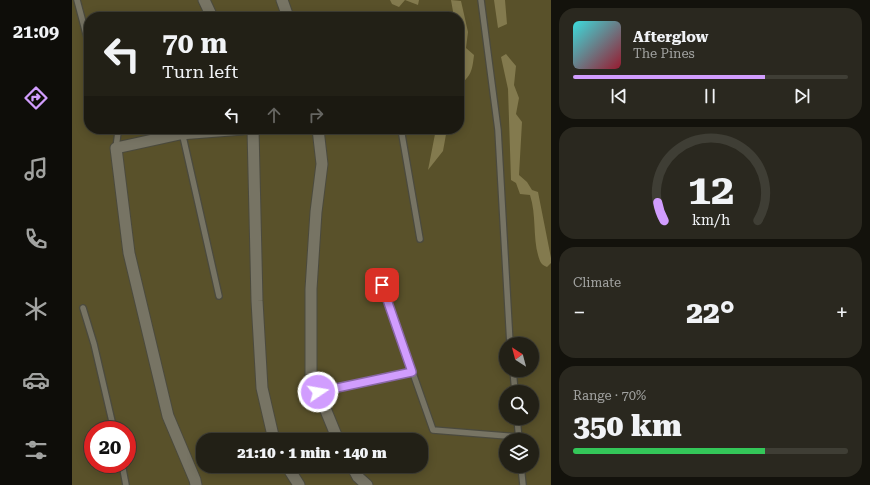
<!DOCTYPE html>
<meta charset="utf-8">
<style>
body{margin:0;font-family:"Roboto Serif",serif;background:#2a281f;color:#f1f3f6;height:100vh;display:flex;flex-direction:column;font-size:15px;white-space:nowrap}
*{box-sizing:border-box;margin:0}
p{font-size:13px;color:#a2a3a1}
.icon{flex:none;width:22px;height:22px;fill:none;stroke:currentColor;stroke-width:2;stroke-linecap:round;stroke-linejoin:round}
.map{position:relative;flex:1;overflow:hidden}
.details{display:flex;flex-direction:column;gap:8px;padding:8px;background:#13120c;width:319px}
.details>*{flex:none}
.hud{position:absolute;left:12px;top:12px;width:380px;height:122px;border-radius:16px;box-shadow:0 2px 10px #0003,0 0 0 1px #3f3e35;background:#222016;color:#f1f3f6;overflow:hidden}
.needle{width:26px;rotate:324deg}
.tools{position:absolute;left:427px;top:337px;display:grid;gap:8px}
.tools a{display:grid;place-items:center;width:40px;height:40px;border-radius:50%;background:#222016;box-shadow:0 2px 10px #0003,0 0 0 1px #3f3e35;font-size:20px}
.speed{position:absolute;left:12px;top:421px;display:flex;gap:8px;font-size:20px;font-weight:700;text-align:center}
.speed>*{display:grid;place-content:center;width:52px;height:52px;border-radius:50%;background:#222016;box-shadow:0 2px 10px #0003,0 0 0 1px #3f3e35;line-height:1}
.speed .limit{border:6px solid #d22;background:#fff;color:#111}
.pin{position:absolute;display:grid;place-items:center;width:34px;height:34px;color:#fff;margin:-17px;border-radius:8px;box-shadow:0 2px 6px #0006}
.me{position:absolute;width:44px;margin:-22px;rotate:78deg;stroke-linejoin:round;filter:drop-shadow(0 0 3px #0008)}
.turn{display:flex;align-items:center;gap:14px;height:84px;padding:0 12px;font-size:18px}
.turn .icon{width:52px;height:52px;stroke-width:2.5}
.turn b{display:block;font-size:28px;line-height:34px}
.lanes{display:flex;align-items:center;height:38px;padding:0 12px;background:#0003;justify-content:center;gap:20px;direction:ltr}
.lanes .off{opacity:.35}
.big{font-size:30px;font-weight:800;line-height:1.1}
.details .widget{flex:1;display:flex;flex-direction:column;justify-content:center;gap:6px;min-width:0;padding:0 14px;border-radius:16px;background:#2a281f}
.details .dial{align-items:center;gap:0}
.dial svg{height:104px;overflow:visible;fill:none;stroke:#3f3e35;stroke-width:7;stroke-linecap:round;text-anchor:middle}
.dial text{fill:#f1f3f6;stroke:none}
.song{display:flex;align-items:center;gap:12px}
.cover{width:48px;height:48px;border-radius:6px;background:linear-gradient(135deg,hsl(180 70% 55%),hsl(350 70% 35%))}
.played{height:4px;border-radius:2px;background:linear-gradient(90deg,#d19dfe 70%,#3f3e35 70%)}
.keys{display:flex;justify-content:space-around;direction:ltr}
.heat{display:flex;justify-content:space-between;align-items:center;font-size:22px;direction:ltr}
.charge{height:6px;border-radius:3px;background:linear-gradient(90deg,#34c759 70%,#3f3e35 0)}
.trip{position:absolute;left:124px;top:433px;width:232px;height:40px;border-radius:16px;background:#222016;box-shadow:0 2px 10px #0003,0 0 0 1px #3f3e35;font-weight:800;line-height:40px;text-align:center}
main{display:flex;flex:1;min-height:0}
.tab-bar{display:flex;flex-direction:column;width:72px;justify-content:space-around;align-items:center;background:#0e0d09;color:#a2a3a1}
.tab-bar .icon{width:28px;height:28px}
.tab-bar .current{color:#d19dfe}
.tab-bar b{font-size:18px;color:#f1f3f6}
.map>svg:first-child{display:block}
.green{fill:#59512a;fill-rule:evenodd}
.water{fill:#837a4e}
.lines{fill:none;stroke-linecap:round;stroke-linejoin:round}
.service-casing{stroke:#4b4a3e;stroke-width:8}
.minor-casing{stroke:#4b4a3e;stroke-width:13}
.service{stroke:#777464;stroke-width:5.5}
.minor{stroke:#777464;stroke-width:11}
.route-casing{stroke:#8866a5;stroke-width:10}
.route{stroke:#d19dfe;stroke-width:7}
</style>
<main>
<nav class="tab-bar">
<b>21:09</b>
<svg class="icon current" aria-label="directions" viewBox="0 0 24 24"><path d="M12 3l9 9-9 9-9-9zM9 14v-3h6M13 9l2 2-2 2"/></svg>
<svg class="icon" aria-label="music" viewBox="0 0 24 24"><path d="M9 18V5l10-2v13"/><circle cx="6" cy="18" r="3"/><circle cx="16" cy="16" r="3"/></svg>
<svg class="icon" aria-label="phone" viewBox="0 0 24 24"><path d="M5 4h4l2 5-3 2q2 4 5 5l2-3 5 2v4C11 20 4 13 5 4z"/></svg>
<svg class="icon" aria-label="climate" viewBox="0 0 24 24"><path d="M12 3v18M4 7l16 10M4 17L20 7"/></svg>
<svg class="icon" aria-label="car" viewBox="0 0 24 24"><path d="M5 17H2v-5l4-1 3-4h7l3 4 3 1v5h-3M9 17h6M6 11h13"/><circle cx="7" cy="17" r="2"/><circle cx="17" cy="17" r="2"/></svg>
<svg class="icon" aria-label="filters" viewBox="0 0 24 24"><path d="M4 7h16M4 17h16"/><circle cx="9" cy="7" r="2"/><circle cx="15" cy="17" r="2"/></svg>
</nav>
<div class="map">
<svg width="479" height="485" viewBox="0 0 479 485">
<rect width="100%" height="100%" fill="#2e2b1d"/>
<path class="green" d="M0,0H479V485H0ZM17,17H387V129H17ZM434,344H460V370H434ZM434,392H460V418H434ZM21,430H55V464H21ZM131,440H349V466H131ZM434,440H460V466H434Z"/>
<path class="water" d="M318,0H347L346,5L333,0L327,7L320,4Z
M379,0L389,1L396,32L394,48L402,55C400,73 399,74 387,87L389,46L387,42V17H382Z
M422,0H433L435,24L426,28Z
M434,54L444,66L442,85L447,98L444,114L450,122L447,175L455,182L460,190L466,192L479,258V263L475,267C472,266 469,264 468,261C460,241 465,216 458,195L448,194L444,183L439,180L436,89L429,57Z
M364,129H375L371,151L356,170Z"/>
<g class="lines">
<g class="service-casing">
<path id="service" d="M5,0L17,45
M409,0L426,130L438,344
M329,129L348,239
M110,132L147,296
M44,148L46,132L44,129
M310,285L361,430L447,437
M11,308L22,344L42,430
M441,370L443,392
M246,392L340,372
M445,418L447,440
M50,464L54,485
M449,466L451,485"/>
</g>
<g class="minor-casing">
<path id="minor" d="M132,0L140,17
M210,0L216,17
M181,129L185,301L190,388L202,440
M246,129L250,164L244,212L239,289V374L266,440
M215,466L227,485
M280,466L286,477L295,485
M124,485L123,480L96,416L57,253L44,148L108,134L171,129"/>
</g>
<use href="#service" class="service"/>
<use href="#minor" class="minor"/>
</g>
<g class="lines">
<g class="route-casing">
<path id="route" d="M246,392L340,372L310,285"/>
</g>
<use href="#route" class="route"/>
</g>
</svg>
<div class="tools">
<a><svg class="needle" viewBox="-14 -14 28 28"><path d="M0-13l5 13h-10z" fill="#e53935"/><path d="M0 13l5-13h-10z" fill="#a2a3a1"/></svg></a>
<a><svg class="icon" aria-label="search" viewBox="0 0 24 24"><circle cx="10" cy="10" r="6"/><path d="M15 15l6 6"/></svg></a>
<a><svg class="icon" aria-label="layers" viewBox="0 0 24 24"><path d="M12 4l9 5-9 5-9-5zM3 14l9 5 9-5"/></svg></a>
</div>
<div class="speed"><div class="limit">20</div></div>
<div class="pin" style="left:310px;top:285px;background:#d93025"><svg class="icon" aria-label="arrive" viewBox="0 0 24 24"><path d="M6 21V4h12l-3 4 3 4H6"/></svg></div>
<svg class="me" style="left:246px;top:392px" viewBox="-20 -20 40 40"><circle r="17" fill="#d19dfe" stroke="#fff" stroke-width="3"/><path d="M0-11L8 9 0 5-8 9z" fill="#fff"/></svg>
<div class="trip">21:10 · 1 min · 140 m</div>
<div class="hud">
<div class="turn"><svg class="icon" aria-label="left" viewBox="0 0 24 24"><path d="M17 20v-9H6M10 6l-5 5 5 5"/></svg><div><b>70 m</b>Turn left</div></div>
<div class="lanes"><svg class="icon" aria-label="left" viewBox="0 0 24 24"><path d="M17 20v-9H6M10 6l-5 5 5 5"/></svg><svg class="icon off" aria-label="ahead" viewBox="0 0 24 24"><path d="M12 20V5M6 11l6-6 6 6"/></svg><svg class="icon off" aria-label="right" viewBox="0 0 24 24"><path d="M7 20v-9h11M14 6l5 5-5 5"/></svg></div>
</div>
</div>
<section class="details">
<div class="widget">
<div class="song"><i class="cover"></i><div><b>Afterglow</b><p>The Pines</p></div></div>
<div class="played"></div>
<div class="keys"><svg class="icon" aria-label="previous" viewBox="0 0 24 24"><path d="M18 5L8 12l10 7zM5 5v14"/></svg><svg class="icon" aria-label="pause" viewBox="0 0 24 24"><path d="M8 5v14M16 5v14"/></svg><svg class="icon" aria-label="next" viewBox="0 0 24 24"><path d="M6 5l10 7-10 7zM19 5v14"/></svg></div>
</div>
<div class="widget dial"><svg viewBox="0 0 100 80">
<path d="M14 69A42 42 0 1 1 86 69"/>
<path d="M14 69A42 42 0 0 1 9 55" stroke="#d19dfe"/>
<text x="50" y="56" font-size="32" font-weight="700">12</text>
<text x="50" y="72" font-size="11">km/h</text>
</svg></div>
<div class="widget"><p>Climate</p>
<div class="heat"><a>−</a><b class="big">22°</b><a>+</a></div>
</div>
<div class="widget"><p>Range · 70%</p><b class="big">350 km</b><div class="charge"></div></div>
</section>
</main>
